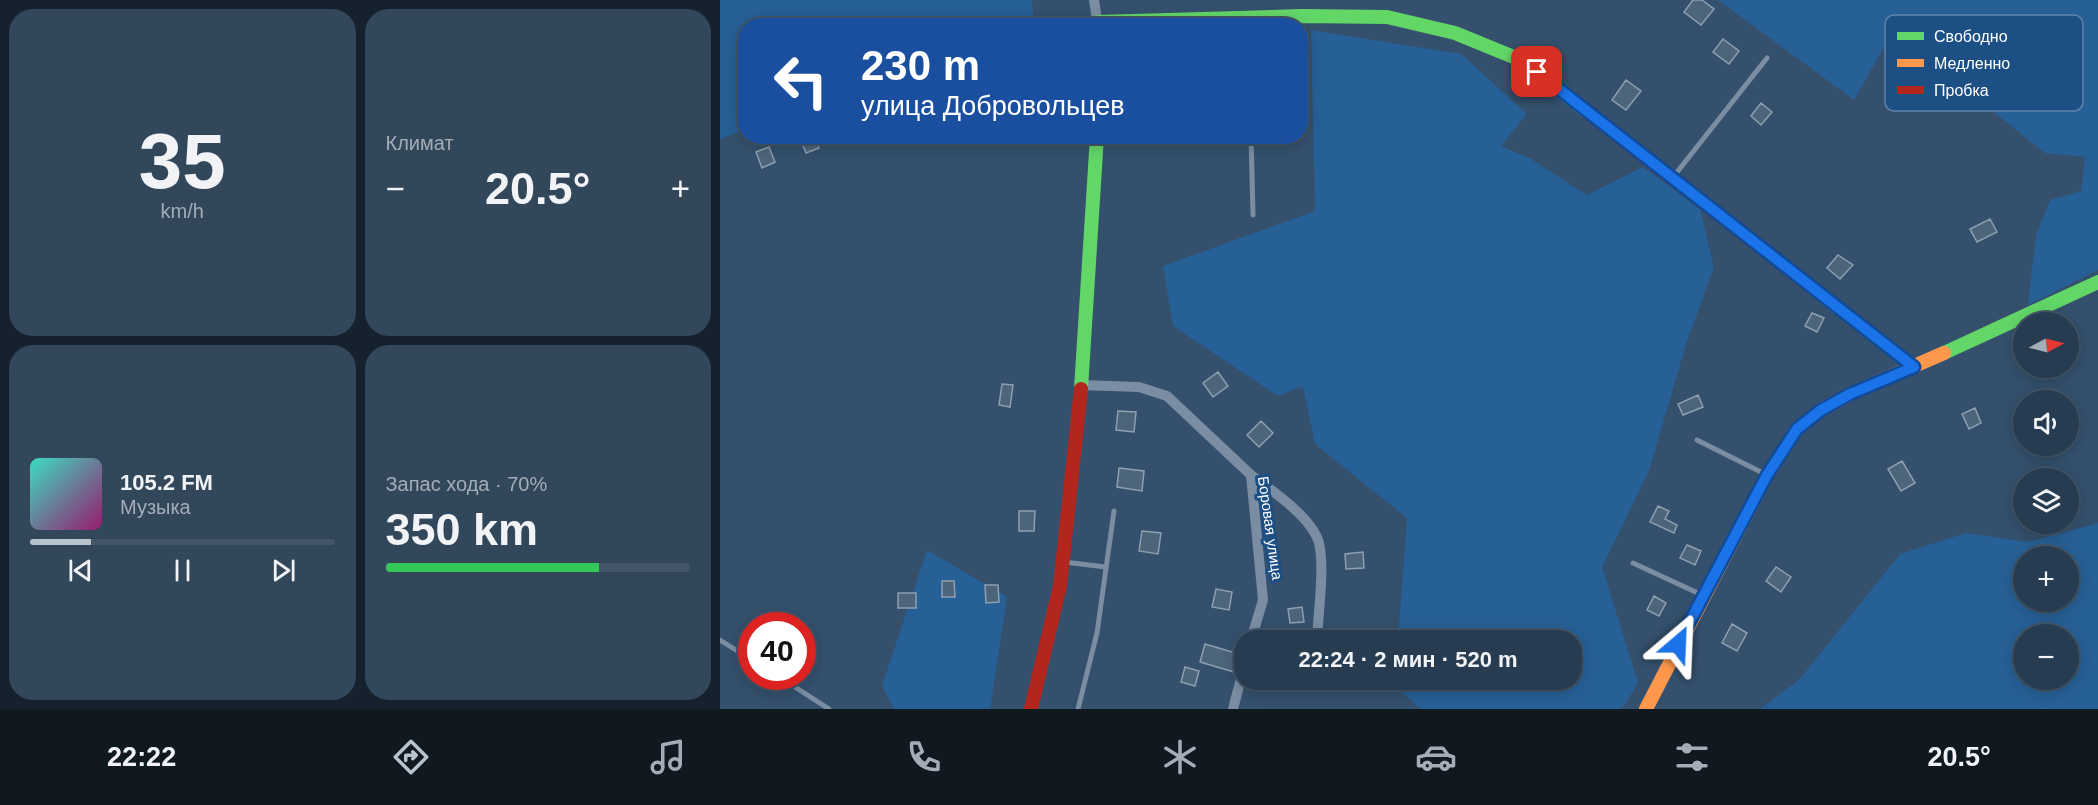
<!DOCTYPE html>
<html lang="ru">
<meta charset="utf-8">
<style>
body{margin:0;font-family:Arial,sans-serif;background:#33475b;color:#f1f3f6;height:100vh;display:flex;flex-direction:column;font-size:22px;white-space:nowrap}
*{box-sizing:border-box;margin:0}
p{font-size:20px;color:#a4adb7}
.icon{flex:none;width:33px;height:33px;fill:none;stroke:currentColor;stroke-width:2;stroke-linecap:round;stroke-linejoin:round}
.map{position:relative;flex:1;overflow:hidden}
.side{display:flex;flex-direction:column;gap:9px;padding:9px;background:#15212d;width:720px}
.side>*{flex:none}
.banner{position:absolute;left:18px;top:18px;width:570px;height:126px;border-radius:24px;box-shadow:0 3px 15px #0003,0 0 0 2px #435668;background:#1a4fa0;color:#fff;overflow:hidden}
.needle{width:39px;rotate:83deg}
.controls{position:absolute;left:1293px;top:312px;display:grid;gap:12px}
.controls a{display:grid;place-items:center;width:66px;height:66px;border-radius:50%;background:#273c51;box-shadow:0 3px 15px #0003,0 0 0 2px #435668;font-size:30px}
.speed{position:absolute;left:18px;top:612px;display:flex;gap:12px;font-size:30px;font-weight:700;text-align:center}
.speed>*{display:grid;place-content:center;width:78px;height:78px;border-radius:50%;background:#273c51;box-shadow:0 3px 15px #0003,0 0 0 2px #435668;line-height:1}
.speed .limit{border:9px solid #d22;background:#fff;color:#111}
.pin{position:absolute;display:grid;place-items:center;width:51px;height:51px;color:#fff;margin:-26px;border-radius:12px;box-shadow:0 3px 9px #0006}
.me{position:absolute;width:66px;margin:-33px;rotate:26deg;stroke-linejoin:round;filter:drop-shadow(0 0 4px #0008)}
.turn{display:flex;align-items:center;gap:21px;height:126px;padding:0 24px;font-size:27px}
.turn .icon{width:78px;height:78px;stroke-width:2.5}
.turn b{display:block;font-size:42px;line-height:51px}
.big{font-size:45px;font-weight:700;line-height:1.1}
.side .widget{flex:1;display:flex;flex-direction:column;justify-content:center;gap:9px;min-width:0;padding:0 21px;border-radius:24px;background:#33475b}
.side .dial{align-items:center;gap:0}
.dial b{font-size:78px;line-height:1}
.song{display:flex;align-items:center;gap:18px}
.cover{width:72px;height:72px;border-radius:9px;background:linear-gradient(135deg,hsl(170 70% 55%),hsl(320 70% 35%))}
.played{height:6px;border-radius:3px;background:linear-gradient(90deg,#b8c2cc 20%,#435668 20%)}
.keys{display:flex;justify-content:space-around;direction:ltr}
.heat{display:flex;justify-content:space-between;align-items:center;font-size:33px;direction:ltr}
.charge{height:9px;border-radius:4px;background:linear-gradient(90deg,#34c759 70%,#435668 0)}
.side .tiles{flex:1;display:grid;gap:9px;grid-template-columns:repeat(2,1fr)}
.trip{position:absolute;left:514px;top:630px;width:348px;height:60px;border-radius:24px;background:#273c51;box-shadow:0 3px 15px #0003,0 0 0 2px #435668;font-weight:700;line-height:60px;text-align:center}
.tabs{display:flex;height:96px;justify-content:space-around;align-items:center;background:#101820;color:#a4adb7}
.tabs .icon{width:42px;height:42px}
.tabs .current{color:#b8c2cc}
.tabs b{font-size:27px;color:#f1f3f6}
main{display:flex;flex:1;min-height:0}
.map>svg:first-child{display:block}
.green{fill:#276096;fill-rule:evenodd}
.building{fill:#4d657b;stroke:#8e9fb0;stroke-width:1.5}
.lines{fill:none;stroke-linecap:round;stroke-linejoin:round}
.lane{stroke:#7a8da2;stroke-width:5}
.street{stroke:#7a8da2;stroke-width:10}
.fast{stroke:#63d668;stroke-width:14}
.slow{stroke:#ff974d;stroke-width:14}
.jam{stroke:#b3261e;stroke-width:14}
.route-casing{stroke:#114b97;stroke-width:15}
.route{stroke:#1a73e8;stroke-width:10}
.labels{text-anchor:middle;stroke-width:6;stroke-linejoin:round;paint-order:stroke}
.street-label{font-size:15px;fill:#fff;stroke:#1c4f84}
.key{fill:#1c4f84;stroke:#6084a9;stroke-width:1.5}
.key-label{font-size:16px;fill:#fff}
</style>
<main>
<section class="side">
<div class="tiles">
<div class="widget dial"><b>35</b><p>km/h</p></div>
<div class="widget"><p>Климат</p>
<div class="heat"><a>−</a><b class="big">20.5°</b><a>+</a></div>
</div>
<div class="widget">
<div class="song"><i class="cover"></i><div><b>105.2 FM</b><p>Музыка</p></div></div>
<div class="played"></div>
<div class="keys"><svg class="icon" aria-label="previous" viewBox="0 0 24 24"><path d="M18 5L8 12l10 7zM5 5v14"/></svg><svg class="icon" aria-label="pause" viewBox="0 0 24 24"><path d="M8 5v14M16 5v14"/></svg><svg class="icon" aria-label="next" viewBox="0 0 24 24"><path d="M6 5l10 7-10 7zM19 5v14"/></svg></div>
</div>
<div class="widget"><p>Запас хода · 70%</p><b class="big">350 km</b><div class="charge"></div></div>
</div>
</section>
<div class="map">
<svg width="1378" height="709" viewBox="0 0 1378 709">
<rect width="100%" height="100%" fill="#34506c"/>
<path class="green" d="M0,0H312L314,25L26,26L25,130L0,139Z
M998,0H1378V270L1308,305L1316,235L1330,200L1361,191L1365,157L1325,153L1173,31L1134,100Z
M591,30L741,54L807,114L781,146L811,159L867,195L923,167L980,209L994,267L966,344L929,471L882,567L918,683L902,709H701L675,687V680H852V640H678L687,518L595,444L583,386L558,396L453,326L443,266L595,211Z
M1378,523V709H1040L1079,680L1180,554L1246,533L1308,542ZM1348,556V602H1304V556ZM1304,634H1348V680H1304Z
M207,550L287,597L270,709H174L162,686Z"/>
<path class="building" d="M973,0H982L994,9L981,25L964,12Z
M1003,39L1019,51L1009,64L993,52Z
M906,80L921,91L906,110L892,100Z
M1041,103L1052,112L1041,125L1031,116Z
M79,136H94L99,148L86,153Z
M49,147L55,162L42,168L36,152Z
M1270,219L1277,232L1257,242L1250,229Z
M1118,255L1133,265L1120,279L1107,268Z
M1092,313L1104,318L1097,332L1085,326Z
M498,372L508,386L493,397L483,383Z
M282,384L293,385L290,407L279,405Z
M978,395L983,407L963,415L958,404Z
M1255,408L1261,423L1249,429L1242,414Z
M398,411L416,412L414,432L396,430Z
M541,421L553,433L539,447L527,435Z
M1182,461L1195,483L1181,491L1168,469Z
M399,468L424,471L422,491L397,487Z
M938,506L949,511L945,519L957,525L954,533L930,522Z
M299,511H315L314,531H299Z
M422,531L441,533L438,554L419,551Z
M967,545L981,551L975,565L960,558Z
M643,552L644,568L626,569L625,554Z
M1056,567L1071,577L1061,592L1046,581Z
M222,581H234L235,597H222Z
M265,585H278L279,602L266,603Z
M496,589L512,592L509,610L492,607Z
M178,593H196V608H178Z
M934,596L946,603L939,616L927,610Z
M582,607L584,622L570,623L568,609Z
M1012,624L1027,633L1017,651L1002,643Z
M485,644L519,654L514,672L480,662Z
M465,667L479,671L475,686L461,682Z"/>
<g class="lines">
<path class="lane" d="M531,136L533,215
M954,176L1047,58
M977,440L1045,474
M344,562L386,567
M913,563L982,595
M0,640L32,660
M58,676L109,709
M358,709L377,633L394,511"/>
<path class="street" d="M374,0L378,26
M361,385L419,387L447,396L531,475L543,600L531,640
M531,475C551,490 592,517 599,543C605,569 598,613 597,640
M513,709L525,663"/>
<path class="fast" d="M378,22L582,16L667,17L735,33L801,60L866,111
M1094,289L1194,367
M1224,353L1378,282
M361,389L377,136"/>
<path class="slow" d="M926,709L1047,475L1077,429L1101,410L1130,394L1224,353"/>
<path class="jam" d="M866,111L1094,289
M311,709L340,586L361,389"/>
</g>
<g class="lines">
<g class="route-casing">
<path id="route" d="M817,72L1194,367L1130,394L1101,410L1077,429L1047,475L958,644"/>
</g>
<use href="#route" class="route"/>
</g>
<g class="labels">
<g class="street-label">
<text transform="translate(550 528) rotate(82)" y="5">Боровая улица</text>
</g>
</g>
<rect x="1165" y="15" width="198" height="96" rx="9" class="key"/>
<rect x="1177" y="32" width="27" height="8" fill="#63d668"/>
<rect x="1177" y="59" width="27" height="8" fill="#ff974d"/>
<rect x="1177" y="86" width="27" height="8" fill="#b3261e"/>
<g class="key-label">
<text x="1214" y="42">Свободно</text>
<text x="1214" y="69">Медленно</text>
<text x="1214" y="96">Пробка</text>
</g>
</svg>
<div class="controls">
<a><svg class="needle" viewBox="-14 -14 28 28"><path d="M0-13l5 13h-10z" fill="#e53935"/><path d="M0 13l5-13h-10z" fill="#a4adb7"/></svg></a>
<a><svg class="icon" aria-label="sound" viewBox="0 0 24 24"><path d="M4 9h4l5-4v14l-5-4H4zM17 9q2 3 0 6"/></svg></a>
<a><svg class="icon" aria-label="layers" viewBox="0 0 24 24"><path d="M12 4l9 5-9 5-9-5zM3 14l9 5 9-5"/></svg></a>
<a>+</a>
<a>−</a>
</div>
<div class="speed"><div class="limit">40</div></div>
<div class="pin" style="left:817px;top:72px;background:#d93025"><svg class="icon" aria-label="arrive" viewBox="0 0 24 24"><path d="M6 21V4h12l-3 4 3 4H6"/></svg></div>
<svg class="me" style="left:958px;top:644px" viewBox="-20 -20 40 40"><path d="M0-17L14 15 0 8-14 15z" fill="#1a73e8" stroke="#fff" stroke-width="4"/></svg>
<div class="trip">22:24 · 2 мин · 520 m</div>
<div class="banner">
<div class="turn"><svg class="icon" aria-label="left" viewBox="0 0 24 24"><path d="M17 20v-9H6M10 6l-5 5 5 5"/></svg><div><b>230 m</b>улица Добровольцев</div></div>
</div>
</div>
</main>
<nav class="tabs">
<b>22:22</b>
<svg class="icon current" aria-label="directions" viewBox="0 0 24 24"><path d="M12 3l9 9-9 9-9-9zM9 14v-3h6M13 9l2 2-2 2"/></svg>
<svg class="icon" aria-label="music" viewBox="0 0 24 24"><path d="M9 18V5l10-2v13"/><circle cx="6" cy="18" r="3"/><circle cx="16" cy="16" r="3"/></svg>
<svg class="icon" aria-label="phone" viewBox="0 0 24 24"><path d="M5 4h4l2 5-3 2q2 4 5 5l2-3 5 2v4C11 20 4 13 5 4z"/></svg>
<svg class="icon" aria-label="climate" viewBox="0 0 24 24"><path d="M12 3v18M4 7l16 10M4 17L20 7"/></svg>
<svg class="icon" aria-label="car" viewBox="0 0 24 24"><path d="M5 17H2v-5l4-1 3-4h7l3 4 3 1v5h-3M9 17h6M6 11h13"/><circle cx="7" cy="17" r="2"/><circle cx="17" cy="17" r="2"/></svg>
<svg class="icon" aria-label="filters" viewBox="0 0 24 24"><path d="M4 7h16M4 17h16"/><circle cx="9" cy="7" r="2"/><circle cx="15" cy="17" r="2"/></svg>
<b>20.5°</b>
</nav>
